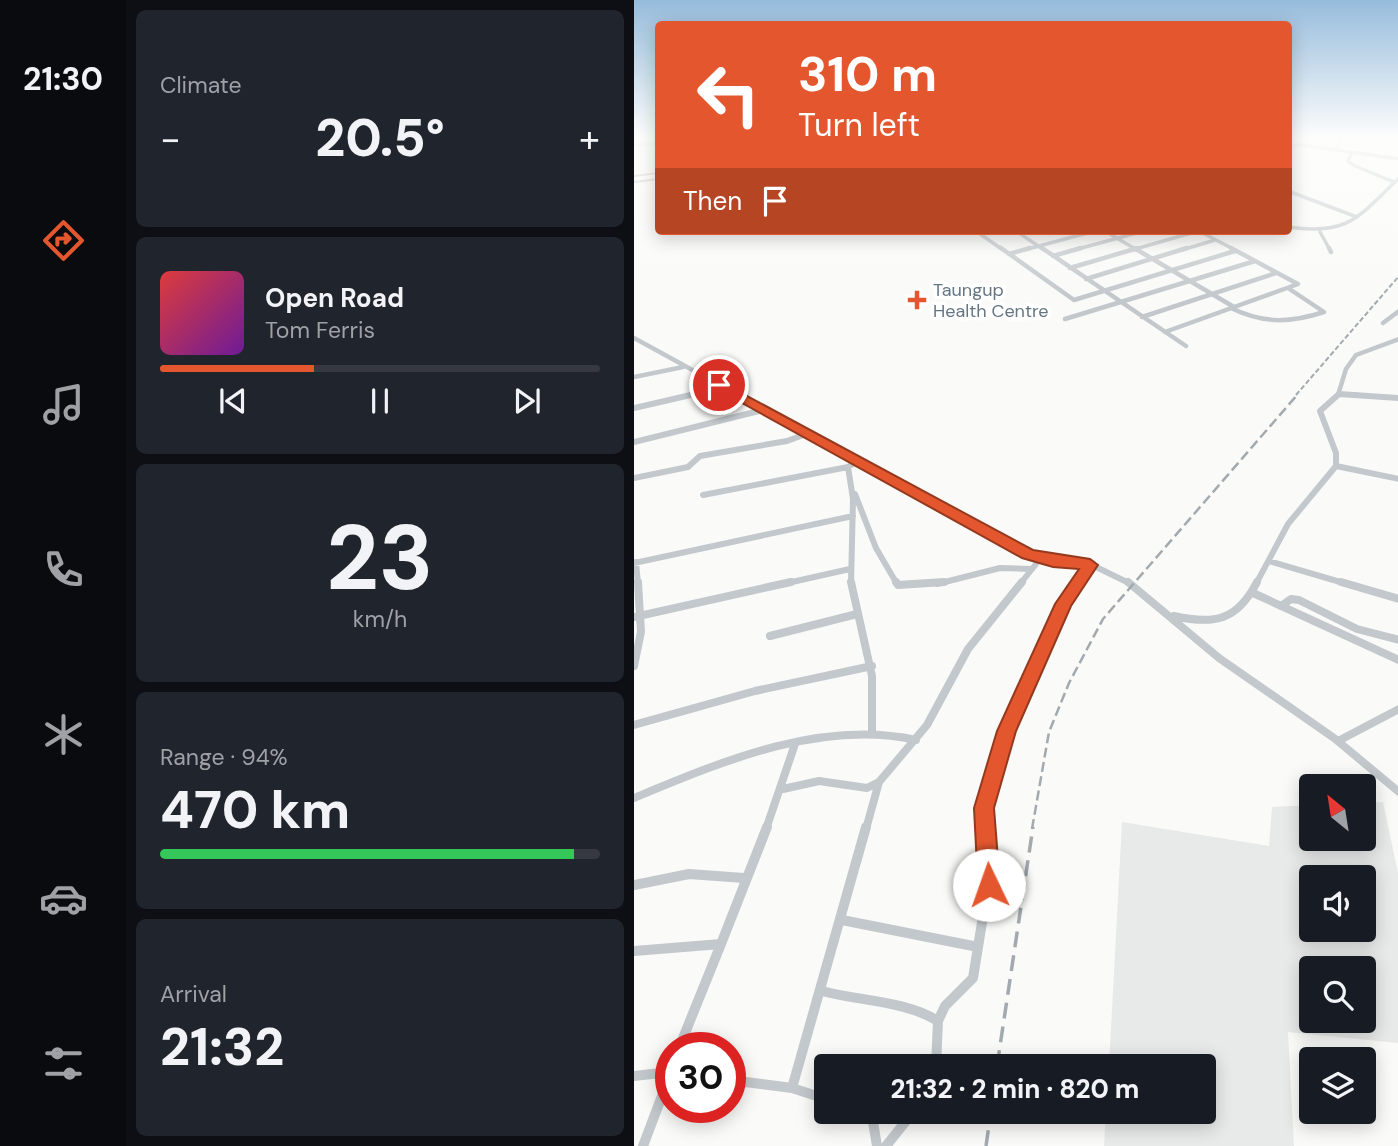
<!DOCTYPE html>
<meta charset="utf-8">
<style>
body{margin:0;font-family:"DM Sans",sans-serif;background:#20242c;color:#f1f3f6;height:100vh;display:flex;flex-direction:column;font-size:26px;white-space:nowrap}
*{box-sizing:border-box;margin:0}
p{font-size:23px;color:#9ea1a6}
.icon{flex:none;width:38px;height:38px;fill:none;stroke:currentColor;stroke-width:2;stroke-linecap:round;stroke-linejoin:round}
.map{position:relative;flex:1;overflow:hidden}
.sheet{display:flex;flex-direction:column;gap:10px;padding:10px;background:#0d0f14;width:508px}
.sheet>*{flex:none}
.top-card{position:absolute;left:21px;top:21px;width:637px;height:214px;border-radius:7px;box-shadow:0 4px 18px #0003;background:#e4572e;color:#fff;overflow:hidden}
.needle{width:46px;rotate:330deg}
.tools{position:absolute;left:665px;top:774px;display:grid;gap:14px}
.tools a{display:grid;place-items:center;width:77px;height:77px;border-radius:7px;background:#171b24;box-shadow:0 4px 18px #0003;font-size:35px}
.speed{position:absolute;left:21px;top:1032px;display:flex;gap:14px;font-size:35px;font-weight:700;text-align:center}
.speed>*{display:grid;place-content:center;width:91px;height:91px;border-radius:50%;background:#171b24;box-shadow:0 4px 18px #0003;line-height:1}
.speed .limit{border:10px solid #d22;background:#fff;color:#111}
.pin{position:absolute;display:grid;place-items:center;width:60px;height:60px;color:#fff;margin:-30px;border:4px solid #fff;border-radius:50%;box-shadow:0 2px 7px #0007}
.me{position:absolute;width:77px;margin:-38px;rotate:357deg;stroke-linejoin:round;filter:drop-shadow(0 0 5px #0008)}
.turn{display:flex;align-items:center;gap:24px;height:147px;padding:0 28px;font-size:32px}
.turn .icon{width:91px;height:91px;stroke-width:2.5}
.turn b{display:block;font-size:49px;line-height:60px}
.then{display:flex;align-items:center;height:66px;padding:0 28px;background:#0003;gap:14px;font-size:26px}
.big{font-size:52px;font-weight:800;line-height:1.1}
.sheet .widget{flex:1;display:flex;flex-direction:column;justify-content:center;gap:10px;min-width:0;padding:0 24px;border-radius:10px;background:#20242c}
.sheet .dial{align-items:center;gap:0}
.dial b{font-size:91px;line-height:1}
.song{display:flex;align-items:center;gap:21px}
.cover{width:84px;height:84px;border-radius:10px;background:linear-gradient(135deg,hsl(0 70% 55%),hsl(280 70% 35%))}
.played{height:7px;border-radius:4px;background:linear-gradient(90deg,#e4572e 35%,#363941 35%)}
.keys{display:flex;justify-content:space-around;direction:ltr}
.heat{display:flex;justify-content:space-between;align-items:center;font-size:38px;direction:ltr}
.charge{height:10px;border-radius:5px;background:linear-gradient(90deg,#34c759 94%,#363941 0)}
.trip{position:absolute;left:180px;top:1054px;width:402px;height:70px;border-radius:7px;background:#171b24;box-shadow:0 4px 18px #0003;font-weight:800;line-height:70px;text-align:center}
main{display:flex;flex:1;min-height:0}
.menu{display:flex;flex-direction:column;width:126px;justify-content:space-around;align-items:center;background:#090b0e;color:#9ea1a6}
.menu .icon{width:49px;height:49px}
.menu .active{color:#e4572e}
.menu b{font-size:32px;color:#f1f3f6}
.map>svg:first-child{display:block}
.built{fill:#e8e9e9;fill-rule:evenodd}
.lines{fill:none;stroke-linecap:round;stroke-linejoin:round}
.primary-casing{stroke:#b5babe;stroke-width:4}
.minor-far4{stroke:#c3c8cc;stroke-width:3.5}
.minor-far3{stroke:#c3c8cc;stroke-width:4.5}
.minor-far2{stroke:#c3c8cc;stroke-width:6}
.minor-far1{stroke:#c3c8cc;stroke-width:8}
.minor{stroke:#c3c8cc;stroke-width:10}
.primary{fill:#fff;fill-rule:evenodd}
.rail-far2{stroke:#a2aab0;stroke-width:2;stroke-dasharray:5 2.5;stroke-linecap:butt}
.rail-far1{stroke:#a2aab0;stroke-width:2.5;stroke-dasharray:10 4.5;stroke-linecap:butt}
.rail{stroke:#a2aab0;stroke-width:3.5;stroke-dasharray:16 8;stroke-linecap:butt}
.route{fill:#e4572e;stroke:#94391e;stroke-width:2}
.poi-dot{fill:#e4572e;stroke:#fff;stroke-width:2.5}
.labels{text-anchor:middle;stroke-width:7;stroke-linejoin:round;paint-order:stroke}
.far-poi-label{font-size:18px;fill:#657683;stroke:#fff;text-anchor:start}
</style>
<main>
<nav class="menu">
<b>21:30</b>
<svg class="icon active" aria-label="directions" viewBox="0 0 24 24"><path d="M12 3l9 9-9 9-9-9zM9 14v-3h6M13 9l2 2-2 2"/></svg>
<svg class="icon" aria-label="music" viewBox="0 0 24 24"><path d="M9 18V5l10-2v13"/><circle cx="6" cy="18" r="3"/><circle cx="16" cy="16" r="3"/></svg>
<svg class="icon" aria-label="phone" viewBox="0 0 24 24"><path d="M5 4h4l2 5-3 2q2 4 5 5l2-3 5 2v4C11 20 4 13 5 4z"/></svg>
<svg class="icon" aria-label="climate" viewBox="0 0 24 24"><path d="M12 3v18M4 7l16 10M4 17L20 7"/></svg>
<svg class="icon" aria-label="car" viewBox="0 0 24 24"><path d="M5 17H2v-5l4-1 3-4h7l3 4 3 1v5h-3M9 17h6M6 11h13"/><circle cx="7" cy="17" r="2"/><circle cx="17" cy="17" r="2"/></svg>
<svg class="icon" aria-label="filters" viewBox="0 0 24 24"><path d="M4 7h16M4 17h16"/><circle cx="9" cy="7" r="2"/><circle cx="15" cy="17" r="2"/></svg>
</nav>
<section class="sheet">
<div class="widget"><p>Climate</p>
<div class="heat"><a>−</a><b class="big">20.5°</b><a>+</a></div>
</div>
<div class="widget">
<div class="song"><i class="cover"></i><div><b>Open Road</b><p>Tom Ferris</p></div></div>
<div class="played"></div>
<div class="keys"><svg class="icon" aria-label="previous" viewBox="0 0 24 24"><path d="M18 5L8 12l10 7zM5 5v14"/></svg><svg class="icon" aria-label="pause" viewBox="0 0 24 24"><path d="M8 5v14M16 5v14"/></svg><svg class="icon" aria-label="next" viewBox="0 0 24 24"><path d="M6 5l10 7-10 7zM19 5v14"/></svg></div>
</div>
<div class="widget dial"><b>23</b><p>km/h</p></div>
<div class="widget"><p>Range · 94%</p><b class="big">470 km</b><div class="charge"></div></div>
<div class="widget"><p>Arrival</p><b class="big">21:32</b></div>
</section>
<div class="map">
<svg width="765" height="1146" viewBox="0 0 765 1146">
<rect width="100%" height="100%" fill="#fafaf8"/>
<path class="built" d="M749,802L764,873V1043L654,1032L660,1146H470L472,1111H570V1066H475L488,822L635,846L638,807L677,805V838H730V803ZM677,877H730V929H677ZM677,968H730V1020H677Z"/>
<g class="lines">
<g class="primary-casing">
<path id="primary" d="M24,174V178L0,181V177Z"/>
</g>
<path class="minor-far4" d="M654,143L765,159
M0,145L24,144
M702,149L707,138
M718,152L714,161L719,165L760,182
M654,191L723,217
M654,227C715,236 724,217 765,178
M342,231L369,250
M382,231L410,250
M471,231L503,250
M565,231L601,250
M686,232L696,250
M390,250L461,231
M440,250L510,231
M498,250L564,231
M548,250L581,240"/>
<path class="minor-far3" d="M367,248L440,300L601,251
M408,248L552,346
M500,248L600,307
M695,248L697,252
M375,254L396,248
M419,256L447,248
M436,268L504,248
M452,279L553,248
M597,308C630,324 656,323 690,312L654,288
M508,317L642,273
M431,319L621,261
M749,323L765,311
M531,332L664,284L597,248
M0,338L104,395
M0,377L49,367
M705,394L724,395
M56,395L85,385
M704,395L712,369L722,355L765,339"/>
<path class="minor-far2" d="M101,394L394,554L458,565L497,584
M705,394L765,398
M0,408L61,394
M0,442L129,410
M702,466L765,479
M0,478L54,467L66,456L153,441L175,433
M221,494L242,548L263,584
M69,495L214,467
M635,561L713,584
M2,562L4,584
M0,563L219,516
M149,584L216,569
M217,584L219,499L214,467L224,461
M303,584L366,568L398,569
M386,584L406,559
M443,584L456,565
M622,584L654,524L702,466V453L686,411L705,394"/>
<path class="minor-far1" d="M217,582L238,676V731
M262,582L264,585L310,582
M494,582L585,658L700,738L765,792
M707,582L765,599
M619,593L765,660
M647,606L657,599L665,600L723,629L765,640
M540,616C580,625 603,621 623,582
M0,617L157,582
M136,636L223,614
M0,666L7,632L4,582
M0,725L121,691L238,666
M706,740L765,709
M245,782L293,725L334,649L388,582
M149,789L185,781L233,788L245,782L232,829
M0,798C87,762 186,719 282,740
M132,829L161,744
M351,829C348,768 410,634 445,582"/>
<path class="minor" d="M0,885L55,874L110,878
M208,920L344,947
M0,951L87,944L133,827
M188,991C225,1001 272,1001 304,1021
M45,1048L87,944
M302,1066L304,1021L311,1006L339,978L354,885L351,827
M0,1076L35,1072L36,1068
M96,1080L158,1088L192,1099
M158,1088L232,827
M231,1111L239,1122L243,1146
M9,1146L37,1072
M252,1146L280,1111"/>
<use href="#primary" class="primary"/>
<path class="rail-far2" d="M662,395L765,276"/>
<path class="rail-far1" d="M398,829L415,732L435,683L469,619L664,394"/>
<path class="rail" d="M363,1066L399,827
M352,1146L357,1111"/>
</g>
<linearGradient id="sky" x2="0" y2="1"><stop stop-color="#96bcdc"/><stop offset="0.46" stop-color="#fdfdfc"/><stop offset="1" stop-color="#fdfdfc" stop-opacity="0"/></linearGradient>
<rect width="765" height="298" fill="url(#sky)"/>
<path class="route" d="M81,383H89L399,550L456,559L464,565L437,606L382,731L360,808L366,885L362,893L355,896L347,893L344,885L340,808L363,731L421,604L445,569L419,567L388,558L81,388Z"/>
<path class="poi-dot" d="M279.5 289.5h7v7h7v7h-7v7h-7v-7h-7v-7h7z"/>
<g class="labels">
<g class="far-poi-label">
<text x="299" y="296">Taungup<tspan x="299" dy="21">Health Centre</tspan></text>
</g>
</g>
</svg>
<div class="tools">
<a><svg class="needle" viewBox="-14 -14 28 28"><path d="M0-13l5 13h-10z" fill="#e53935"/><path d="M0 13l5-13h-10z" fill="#9ea1a6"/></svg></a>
<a><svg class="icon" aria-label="sound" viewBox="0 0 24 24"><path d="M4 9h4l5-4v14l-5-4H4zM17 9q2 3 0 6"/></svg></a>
<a><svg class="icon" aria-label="search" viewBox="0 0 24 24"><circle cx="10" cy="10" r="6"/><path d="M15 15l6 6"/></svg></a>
<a><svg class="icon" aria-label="layers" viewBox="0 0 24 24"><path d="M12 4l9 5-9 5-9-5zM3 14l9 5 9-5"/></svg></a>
</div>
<div class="speed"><div class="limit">30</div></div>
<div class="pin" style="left:85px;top:385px;background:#d93025"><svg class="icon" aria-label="arrive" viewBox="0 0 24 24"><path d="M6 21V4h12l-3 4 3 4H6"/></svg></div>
<svg class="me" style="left:355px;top:885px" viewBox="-20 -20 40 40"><circle r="19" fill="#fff"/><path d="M0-13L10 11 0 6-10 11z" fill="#e4572e"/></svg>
<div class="trip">21:32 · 2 min · 820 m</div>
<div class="top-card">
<div class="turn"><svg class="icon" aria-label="left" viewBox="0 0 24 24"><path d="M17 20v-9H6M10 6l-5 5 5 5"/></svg><div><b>310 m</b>Turn left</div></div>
<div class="then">Then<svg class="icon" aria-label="arrive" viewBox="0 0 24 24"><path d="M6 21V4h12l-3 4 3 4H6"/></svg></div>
</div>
</div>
</main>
